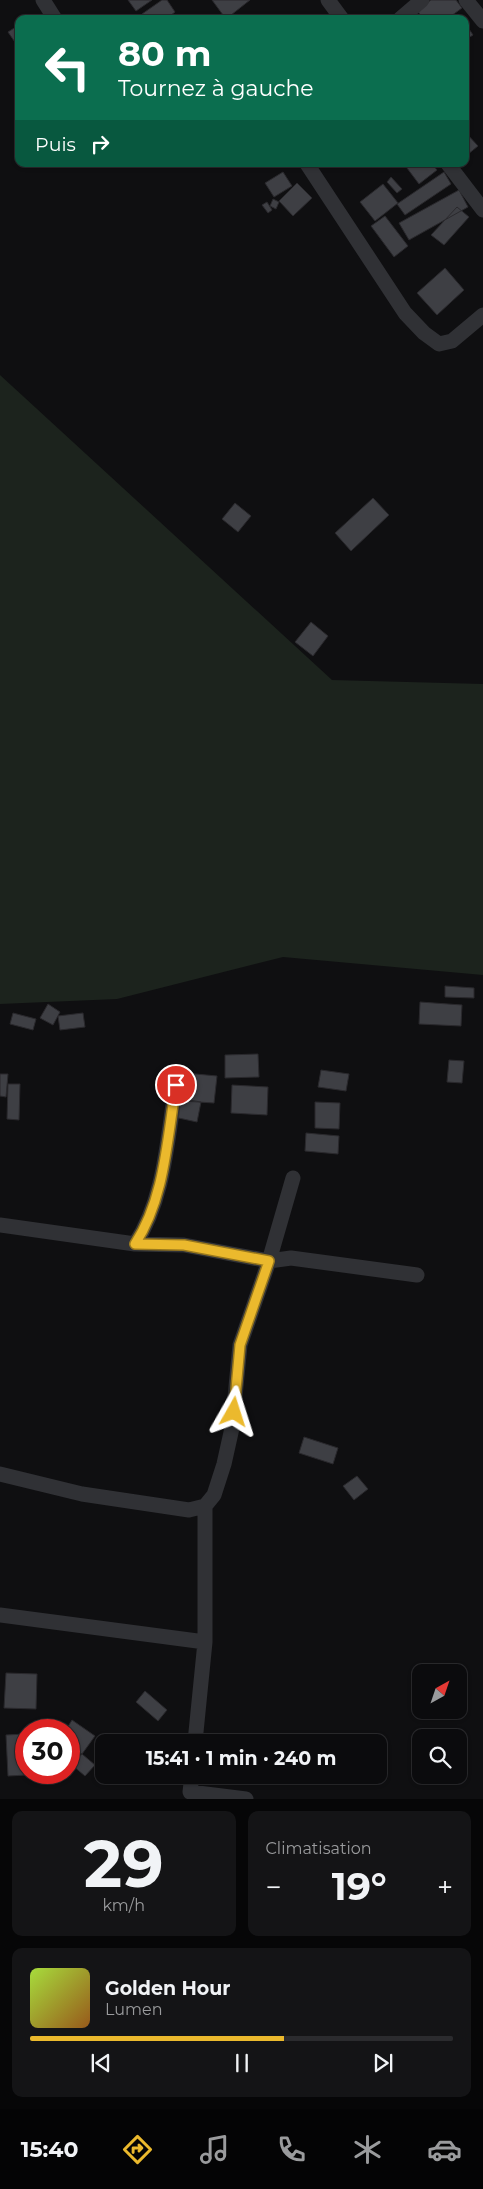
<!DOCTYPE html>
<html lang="fr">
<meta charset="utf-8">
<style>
body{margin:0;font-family:Montserrat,sans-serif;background:#141416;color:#f1f3f6;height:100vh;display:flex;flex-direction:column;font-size:19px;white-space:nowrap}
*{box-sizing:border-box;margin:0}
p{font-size:16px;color:#9a9b9d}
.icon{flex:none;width:28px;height:28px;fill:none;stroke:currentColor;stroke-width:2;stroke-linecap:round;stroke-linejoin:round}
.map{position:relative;height:1799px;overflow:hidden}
.drawer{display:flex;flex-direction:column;gap:12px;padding:12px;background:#060607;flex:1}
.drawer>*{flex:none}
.banner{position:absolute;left:15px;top:15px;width:454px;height:152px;border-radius:10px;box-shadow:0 1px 4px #0004,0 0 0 1px #2b2b2e;background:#0b6e4f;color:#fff;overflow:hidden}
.needle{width:32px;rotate:40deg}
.buttons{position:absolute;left:412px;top:1664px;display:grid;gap:10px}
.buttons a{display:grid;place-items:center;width:55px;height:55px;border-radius:10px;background:#0b0b0d;box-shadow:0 1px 4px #0004,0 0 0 1px #2b2b2e;font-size:25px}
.speed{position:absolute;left:15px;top:1719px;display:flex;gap:10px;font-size:25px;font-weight:700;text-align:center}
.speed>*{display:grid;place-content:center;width:65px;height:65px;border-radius:50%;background:#0b0b0d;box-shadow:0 1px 4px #0004,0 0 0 1px #2b2b2e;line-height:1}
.speed .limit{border:8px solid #d22;background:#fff;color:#111}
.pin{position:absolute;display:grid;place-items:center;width:42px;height:42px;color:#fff;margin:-21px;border:2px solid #fff;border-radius:50%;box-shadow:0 1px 5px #0007}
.me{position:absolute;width:55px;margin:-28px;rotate:6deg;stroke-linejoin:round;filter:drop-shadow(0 0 4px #0008)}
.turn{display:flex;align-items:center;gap:18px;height:105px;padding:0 20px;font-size:22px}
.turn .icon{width:65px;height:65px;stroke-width:2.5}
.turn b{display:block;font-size:35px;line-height:42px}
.then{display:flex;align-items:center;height:48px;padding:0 20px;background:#0003;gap:10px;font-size:19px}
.big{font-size:38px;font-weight:700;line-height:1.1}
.drawer .card{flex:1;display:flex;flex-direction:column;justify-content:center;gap:8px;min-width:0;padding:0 18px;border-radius:10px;background:#141416}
.drawer .dial{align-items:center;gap:0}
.dial b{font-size:65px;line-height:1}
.song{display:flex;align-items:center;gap:15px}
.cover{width:60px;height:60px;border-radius:8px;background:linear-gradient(135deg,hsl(80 70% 55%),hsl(30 70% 35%))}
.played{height:5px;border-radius:2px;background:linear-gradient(90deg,#ebb92d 60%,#2b2b2e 60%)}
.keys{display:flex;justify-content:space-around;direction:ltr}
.heat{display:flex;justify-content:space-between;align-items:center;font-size:28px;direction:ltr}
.drawer .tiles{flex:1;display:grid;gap:12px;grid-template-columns:1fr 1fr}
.card:last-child{grid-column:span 2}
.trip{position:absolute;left:95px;top:1734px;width:292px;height:50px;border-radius:10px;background:#0b0b0d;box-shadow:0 1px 4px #0004,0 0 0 1px #2b2b2e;font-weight:700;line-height:50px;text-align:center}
.dock{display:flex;height:80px;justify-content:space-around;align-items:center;background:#040405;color:#9a9b9d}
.dock .icon{width:35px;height:35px}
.dock .selected{color:#ebb92d}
.dock b{font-size:22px;color:#f1f3f6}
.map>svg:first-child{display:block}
.green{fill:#1c231d}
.building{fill:#3e3f44;stroke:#2a292d}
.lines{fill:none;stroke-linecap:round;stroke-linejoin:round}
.minor{stroke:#303135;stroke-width:15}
.route-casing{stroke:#99781d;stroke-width:12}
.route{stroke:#ebb92d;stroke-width:9}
</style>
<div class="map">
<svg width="483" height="1799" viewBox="0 0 483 1799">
<rect width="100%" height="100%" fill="#0f0f11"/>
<path class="green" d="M0,375L332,680L483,684V975L283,957L117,999L0,1004Z"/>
<path class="building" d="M128,0H152L136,11Z
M162,0H167L175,12L166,19H145L142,14Z
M212,0H250L226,19Z
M431,0H456L462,8L447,19H423L417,10Z
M465,23L473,35L465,40Z
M19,25V48L8,32Z
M467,134L478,146L467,155L465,153V136Z
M404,164H432L437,170L419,184Z
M283,172L292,186L274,197L265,183Z
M444,172L451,184L405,215L397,204Z
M391,177L402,189L397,193L387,182Z
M297,183L312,198L293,216L279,201Z
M383,184L398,203L375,221L360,202Z
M459,190L468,207L409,240L399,223Z
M273,199L279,202L276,209L270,206Z
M267,202L272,210L268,213L262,205Z
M457,207L469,217L444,245L431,235Z
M385,216L408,246L394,257L371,226Z
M445,268L464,290L437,315L417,293Z
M373,498L389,515L351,551L335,533Z
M235,503L251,516L238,532L222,519Z
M311,622L328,636L313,656L295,642Z
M445,986L474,988V998L445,997Z
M420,1002L462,1005L461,1026L419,1024Z
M48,1004L60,1012L53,1025L40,1018Z
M13,1013L36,1019L33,1030L10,1024Z
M83,1013L85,1027L60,1030L58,1016Z
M258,1054L259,1077L225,1078V1055Z
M449,1060L464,1061L462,1083L447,1082Z
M321,1070L349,1074L346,1091L318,1087Z
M185,1073L217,1076L214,1103L183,1101Z
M0,1074H8L6,1097L0,1096Z
M8,1084H20L19,1120L7,1119Z
M232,1085L268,1087L267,1115L231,1113Z
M178,1098L201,1102L197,1122L174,1117Z
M315,1102L340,1103L339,1129L315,1128Z
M306,1133L339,1136L338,1154L305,1151Z
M304,1437L338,1448L333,1464L299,1453Z
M357,1476L368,1489L354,1500L343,1486Z
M6,1673L37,1674L36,1709L4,1708Z
M145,1691L167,1710L158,1721L136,1702Z
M72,1720L95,1736L82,1754L69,1745V1730H66Z
M25,1734L27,1775L8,1776L6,1735Z
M82,1754L95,1765L85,1776L72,1765Z"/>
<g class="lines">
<path class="minor" d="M43,0L55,19
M328,0L342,19
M466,0L483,21
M400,19L422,0
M307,164L405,313L424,333L439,344L452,341L483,315
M448,164L483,210
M0,1225L135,1244L184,1245L269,1261L291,1258L417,1275
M135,1244C165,1198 167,1139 176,1085
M0,1474L82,1494L189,1510L205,1506L214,1495L224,1464L232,1428L240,1345L269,1261L293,1178
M0,1615L205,1642
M195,1742L205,1642V1506
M192,1775L190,1792L246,1799"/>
</g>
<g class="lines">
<g class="route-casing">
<path id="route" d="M176,1085C167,1139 165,1198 135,1244L184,1245L269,1261L240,1345L234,1412"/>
</g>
<use href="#route" class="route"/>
</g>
</svg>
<div class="buttons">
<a><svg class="needle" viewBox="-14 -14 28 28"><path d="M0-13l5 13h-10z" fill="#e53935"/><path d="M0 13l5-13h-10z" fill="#9a9b9d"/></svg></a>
<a><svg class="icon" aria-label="search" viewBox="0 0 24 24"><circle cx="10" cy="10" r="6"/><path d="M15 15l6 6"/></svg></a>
</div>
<div class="speed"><div class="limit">30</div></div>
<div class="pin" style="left:176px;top:1085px;background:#d93025"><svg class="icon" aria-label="arrive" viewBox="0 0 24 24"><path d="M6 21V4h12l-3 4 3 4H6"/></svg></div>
<svg class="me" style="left:234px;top:1412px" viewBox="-20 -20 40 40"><path d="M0-17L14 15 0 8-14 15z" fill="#ebb92d" stroke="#fff" stroke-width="4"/></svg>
<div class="trip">15:41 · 1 min · 240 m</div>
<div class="banner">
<div class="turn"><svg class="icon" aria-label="left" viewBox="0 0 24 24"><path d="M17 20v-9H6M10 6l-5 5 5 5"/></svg><div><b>80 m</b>Tournez à gauche</div></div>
<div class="then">Puis<svg class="icon" aria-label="right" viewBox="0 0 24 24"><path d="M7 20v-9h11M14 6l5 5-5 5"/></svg></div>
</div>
</div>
<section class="drawer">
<div class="tiles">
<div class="card dial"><b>29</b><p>km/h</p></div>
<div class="card"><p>Climatisation</p>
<div class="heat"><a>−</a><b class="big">19°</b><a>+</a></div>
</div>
<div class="card">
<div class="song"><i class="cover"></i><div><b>Golden Hour</b><p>Lumen</p></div></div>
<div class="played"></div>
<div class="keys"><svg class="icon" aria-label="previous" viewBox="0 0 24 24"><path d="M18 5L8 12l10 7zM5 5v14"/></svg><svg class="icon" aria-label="pause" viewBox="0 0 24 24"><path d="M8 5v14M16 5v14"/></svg><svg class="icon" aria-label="next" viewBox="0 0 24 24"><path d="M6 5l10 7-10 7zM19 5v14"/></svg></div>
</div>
</div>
</section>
<nav class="dock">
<b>15:40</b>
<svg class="icon selected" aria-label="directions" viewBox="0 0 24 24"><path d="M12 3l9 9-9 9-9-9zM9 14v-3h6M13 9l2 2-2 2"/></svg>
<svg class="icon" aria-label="music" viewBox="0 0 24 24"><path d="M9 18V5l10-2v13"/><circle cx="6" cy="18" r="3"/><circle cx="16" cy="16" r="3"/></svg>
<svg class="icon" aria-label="phone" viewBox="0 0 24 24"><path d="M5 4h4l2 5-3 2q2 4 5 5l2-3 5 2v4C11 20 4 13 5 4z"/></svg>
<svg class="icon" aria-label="climate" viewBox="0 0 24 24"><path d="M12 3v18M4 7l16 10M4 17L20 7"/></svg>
<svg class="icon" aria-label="car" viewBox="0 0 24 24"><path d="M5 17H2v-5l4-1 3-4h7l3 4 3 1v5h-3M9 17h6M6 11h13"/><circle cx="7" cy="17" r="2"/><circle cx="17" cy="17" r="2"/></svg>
</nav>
